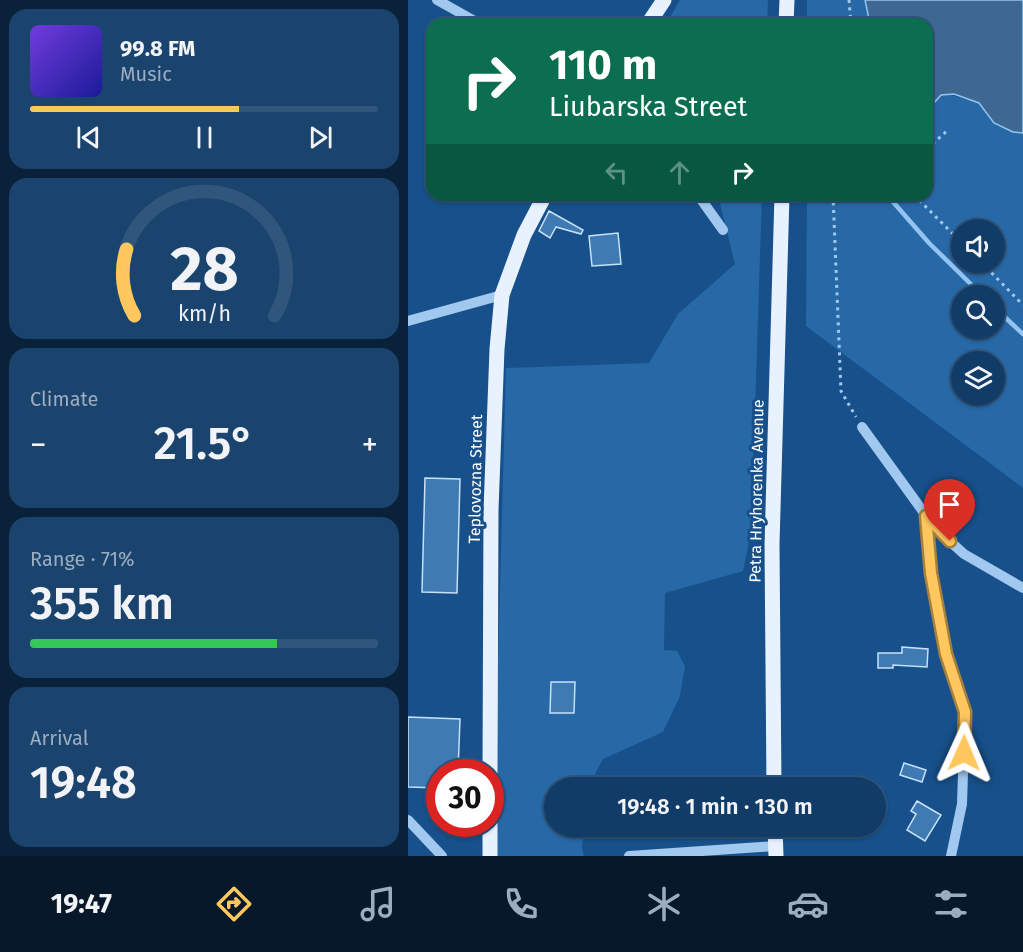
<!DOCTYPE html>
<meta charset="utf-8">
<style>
body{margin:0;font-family:"Fira Sans",sans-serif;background:#1a436e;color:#f1f3f6;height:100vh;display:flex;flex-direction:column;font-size:22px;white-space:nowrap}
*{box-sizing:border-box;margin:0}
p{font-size:20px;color:#9cadc0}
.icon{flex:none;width:33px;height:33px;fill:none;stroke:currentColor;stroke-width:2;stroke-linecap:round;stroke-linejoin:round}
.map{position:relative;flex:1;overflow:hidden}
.details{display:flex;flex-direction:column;gap:9px;padding:9px;background:#092139;width:408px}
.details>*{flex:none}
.banner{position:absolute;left:18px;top:18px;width:507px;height:183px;border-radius:18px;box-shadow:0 2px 4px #0004,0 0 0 2px #30567c;background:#0b6e4f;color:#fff;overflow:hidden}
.buttons{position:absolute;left:543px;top:219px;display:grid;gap:12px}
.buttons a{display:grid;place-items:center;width:54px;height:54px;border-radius:50%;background:#113c68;box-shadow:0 2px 4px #0004,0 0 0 2px #30567c;font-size:30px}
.speed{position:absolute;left:18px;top:759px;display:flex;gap:12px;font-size:30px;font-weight:700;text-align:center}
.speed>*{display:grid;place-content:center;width:78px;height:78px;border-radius:50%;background:#113c68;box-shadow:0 2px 4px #0004,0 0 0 2px #30567c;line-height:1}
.speed .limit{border:9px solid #d22;background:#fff;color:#111}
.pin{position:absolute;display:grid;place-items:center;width:51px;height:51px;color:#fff;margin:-62px -26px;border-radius:50% 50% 50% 0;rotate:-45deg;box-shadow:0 0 6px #0007}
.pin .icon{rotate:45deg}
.me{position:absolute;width:66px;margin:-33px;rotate:1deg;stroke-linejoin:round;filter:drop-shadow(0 0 4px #0008)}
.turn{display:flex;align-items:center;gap:21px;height:126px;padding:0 24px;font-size:27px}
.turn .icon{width:78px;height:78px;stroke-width:2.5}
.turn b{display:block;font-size:42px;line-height:51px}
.lanes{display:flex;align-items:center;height:57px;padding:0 24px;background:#0003;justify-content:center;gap:30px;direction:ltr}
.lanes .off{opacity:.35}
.big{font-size:45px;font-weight:600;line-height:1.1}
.details .tile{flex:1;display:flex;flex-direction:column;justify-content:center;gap:9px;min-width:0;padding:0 21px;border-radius:18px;background:#1a436e}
.details .dial{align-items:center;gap:0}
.dial svg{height:156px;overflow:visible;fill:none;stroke:#30567c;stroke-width:7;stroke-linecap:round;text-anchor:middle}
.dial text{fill:#f1f3f6;stroke:none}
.song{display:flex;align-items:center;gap:18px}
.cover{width:72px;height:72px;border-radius:9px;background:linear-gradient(135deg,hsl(260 70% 55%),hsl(240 70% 35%))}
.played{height:6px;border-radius:3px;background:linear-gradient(90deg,#ffc75e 60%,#30567c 60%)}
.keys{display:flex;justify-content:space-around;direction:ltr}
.heat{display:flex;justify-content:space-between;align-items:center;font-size:33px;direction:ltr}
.charge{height:9px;border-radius:4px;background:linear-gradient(90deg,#34c759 71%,#30567c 0)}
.trip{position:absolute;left:136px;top:777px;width:342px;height:60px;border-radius:30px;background:#113c68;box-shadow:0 2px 4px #0004,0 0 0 2px #30567c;font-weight:600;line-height:60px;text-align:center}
.dock{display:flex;height:96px;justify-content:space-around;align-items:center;background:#07182a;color:#9cadc0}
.dock .icon{width:42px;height:42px}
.dock .selected{color:#ffc75e}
.dock b{font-size:27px;color:#f1f3f6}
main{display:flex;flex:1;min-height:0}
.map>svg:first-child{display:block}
.green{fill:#2768a7;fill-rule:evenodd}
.water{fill:#3e6892;stroke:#93c4f1;stroke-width:1.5}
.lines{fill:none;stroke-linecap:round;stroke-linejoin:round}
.stream{stroke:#93c4f1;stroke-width:4.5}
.building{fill:#407ab3;stroke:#c6e1fa;stroke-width:1.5}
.path{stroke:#a1c8ee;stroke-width:3;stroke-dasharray:3 4.5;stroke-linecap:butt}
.minor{stroke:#a1c8ee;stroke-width:10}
.major{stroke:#e8f2ff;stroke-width:15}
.route-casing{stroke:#a6813d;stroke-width:15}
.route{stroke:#ffc75e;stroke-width:10}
.labels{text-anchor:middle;stroke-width:6;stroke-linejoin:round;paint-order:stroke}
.street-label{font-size:16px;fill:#fff;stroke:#17508a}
</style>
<main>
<section class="details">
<div class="tile">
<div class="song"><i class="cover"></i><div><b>99.8 FM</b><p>Music</p></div></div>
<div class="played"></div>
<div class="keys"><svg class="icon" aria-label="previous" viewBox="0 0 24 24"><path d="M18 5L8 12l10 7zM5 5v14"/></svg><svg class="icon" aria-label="pause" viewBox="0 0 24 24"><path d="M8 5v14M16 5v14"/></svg><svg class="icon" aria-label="next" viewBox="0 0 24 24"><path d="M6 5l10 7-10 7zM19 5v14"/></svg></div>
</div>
<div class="tile dial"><svg viewBox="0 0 100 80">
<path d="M14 69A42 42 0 1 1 86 69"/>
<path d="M14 69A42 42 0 0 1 10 35" stroke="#ffc75e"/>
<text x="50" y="56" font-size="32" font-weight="700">28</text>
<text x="50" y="72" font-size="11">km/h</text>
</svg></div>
<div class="tile"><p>Climate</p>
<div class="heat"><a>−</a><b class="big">21.5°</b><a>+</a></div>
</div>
<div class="tile"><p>Range · 71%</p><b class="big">355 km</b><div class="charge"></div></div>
<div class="tile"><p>Arrival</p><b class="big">19:48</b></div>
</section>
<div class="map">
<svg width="615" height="856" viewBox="0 0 615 856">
<rect width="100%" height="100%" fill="#17508a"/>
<path class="green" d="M272,0H360L359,24H258Z
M399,0H457L462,24H399Z
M539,94L571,103L586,123L605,132L615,133V488L398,326L399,195H519V111L533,95ZM554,230H586V262H554ZM554,296H586V328H554ZM554,362H586V394H554Z
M306,195H354L343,531L335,571L257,593L256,650L269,651L277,666L272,696L255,732L195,759L180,787L147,788V826L176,827L174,848L176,856H89L88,731L98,368L241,363L270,314L327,264L312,203Z"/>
<path class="water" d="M457,0H615V133L605,132L586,123L571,103L546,94L533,95L519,111V97L523,85L519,73V24H462Z"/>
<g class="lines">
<path class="stream" d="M479,195L521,243L575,296
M586,307L615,334"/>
</g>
<path class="building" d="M141,211L175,230L173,234L148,227L142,238L131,231Z
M210,233L213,264L184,266L181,236Z
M17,478L52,479L49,593L14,592Z
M494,647L520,649L519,667L485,665V668H470V653H494Z
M143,682H167L166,713H142Z
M0,717L52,719L50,772H32V788L0,787Z
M496,763L518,770L514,782L492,775Z
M509,801L533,815L517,841L499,830L508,814L503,811Z"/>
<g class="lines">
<path class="path" d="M441,0L443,24
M519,149L540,130
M425,195L433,391L448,417
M506,195L554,243
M573,262L615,305"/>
<path class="minor" d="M29,0L72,24
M290,195L315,230
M0,321L94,295
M454,427L527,528L556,554L615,588
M518,516L523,573L538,655L557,712L554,804L543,856
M0,820L34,856
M221,856L367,846"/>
<path class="major" d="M240,24L256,0
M378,24L379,0
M82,772L83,510L89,349L94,295L116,235L137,195
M366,788L364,544L374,195
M367,826L368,856
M82,856V824"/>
</g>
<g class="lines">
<g class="route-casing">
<path id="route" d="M542,541L518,516L523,573L538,654L557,712L556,753"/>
</g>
<use href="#route" class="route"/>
</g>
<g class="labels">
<g class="street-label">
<text transform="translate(67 479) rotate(-89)" y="6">Teplovozna Street</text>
<text transform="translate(348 491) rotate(-89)" y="6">Petra Hryhorenka Avenue</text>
</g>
</g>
</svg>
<div class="buttons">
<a><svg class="icon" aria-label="sound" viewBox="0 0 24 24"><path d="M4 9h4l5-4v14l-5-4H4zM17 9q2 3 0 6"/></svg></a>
<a><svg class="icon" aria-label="search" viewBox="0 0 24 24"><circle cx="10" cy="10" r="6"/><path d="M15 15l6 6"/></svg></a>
<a><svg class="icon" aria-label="layers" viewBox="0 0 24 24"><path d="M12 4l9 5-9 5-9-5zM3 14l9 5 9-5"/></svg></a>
</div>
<div class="speed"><div class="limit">30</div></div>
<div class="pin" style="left:542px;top:541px;background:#d93025"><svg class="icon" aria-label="arrive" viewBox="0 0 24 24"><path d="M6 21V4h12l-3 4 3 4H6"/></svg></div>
<svg class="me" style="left:556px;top:753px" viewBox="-20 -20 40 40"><path d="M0-17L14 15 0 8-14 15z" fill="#ffc75e" stroke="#fff" stroke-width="4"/></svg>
<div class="trip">19:48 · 1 min · 130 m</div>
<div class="banner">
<div class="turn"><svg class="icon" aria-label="right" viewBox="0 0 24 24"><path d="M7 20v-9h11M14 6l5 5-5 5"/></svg><div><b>110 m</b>Liubarska Street</div></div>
<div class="lanes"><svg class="icon off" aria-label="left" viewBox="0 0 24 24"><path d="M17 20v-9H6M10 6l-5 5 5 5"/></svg><svg class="icon off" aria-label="ahead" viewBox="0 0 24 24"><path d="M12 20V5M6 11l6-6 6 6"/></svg><svg class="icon" aria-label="right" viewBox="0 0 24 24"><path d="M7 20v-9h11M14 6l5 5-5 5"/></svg></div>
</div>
</div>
</main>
<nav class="dock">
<b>19:47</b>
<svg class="icon selected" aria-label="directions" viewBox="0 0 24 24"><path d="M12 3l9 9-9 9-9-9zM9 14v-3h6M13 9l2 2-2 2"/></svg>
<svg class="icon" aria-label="music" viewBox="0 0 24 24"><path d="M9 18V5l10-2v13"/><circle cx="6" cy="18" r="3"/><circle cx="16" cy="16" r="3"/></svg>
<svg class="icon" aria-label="phone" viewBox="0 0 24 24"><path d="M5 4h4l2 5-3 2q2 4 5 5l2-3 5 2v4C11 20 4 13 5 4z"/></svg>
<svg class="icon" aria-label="climate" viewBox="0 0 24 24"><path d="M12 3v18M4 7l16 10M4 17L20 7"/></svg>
<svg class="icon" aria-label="car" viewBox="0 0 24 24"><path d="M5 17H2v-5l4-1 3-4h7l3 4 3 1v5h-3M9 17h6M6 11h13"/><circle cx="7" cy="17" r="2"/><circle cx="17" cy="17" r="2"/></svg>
<svg class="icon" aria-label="filters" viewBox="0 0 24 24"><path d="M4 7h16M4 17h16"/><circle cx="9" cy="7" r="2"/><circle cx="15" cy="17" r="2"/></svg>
</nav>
